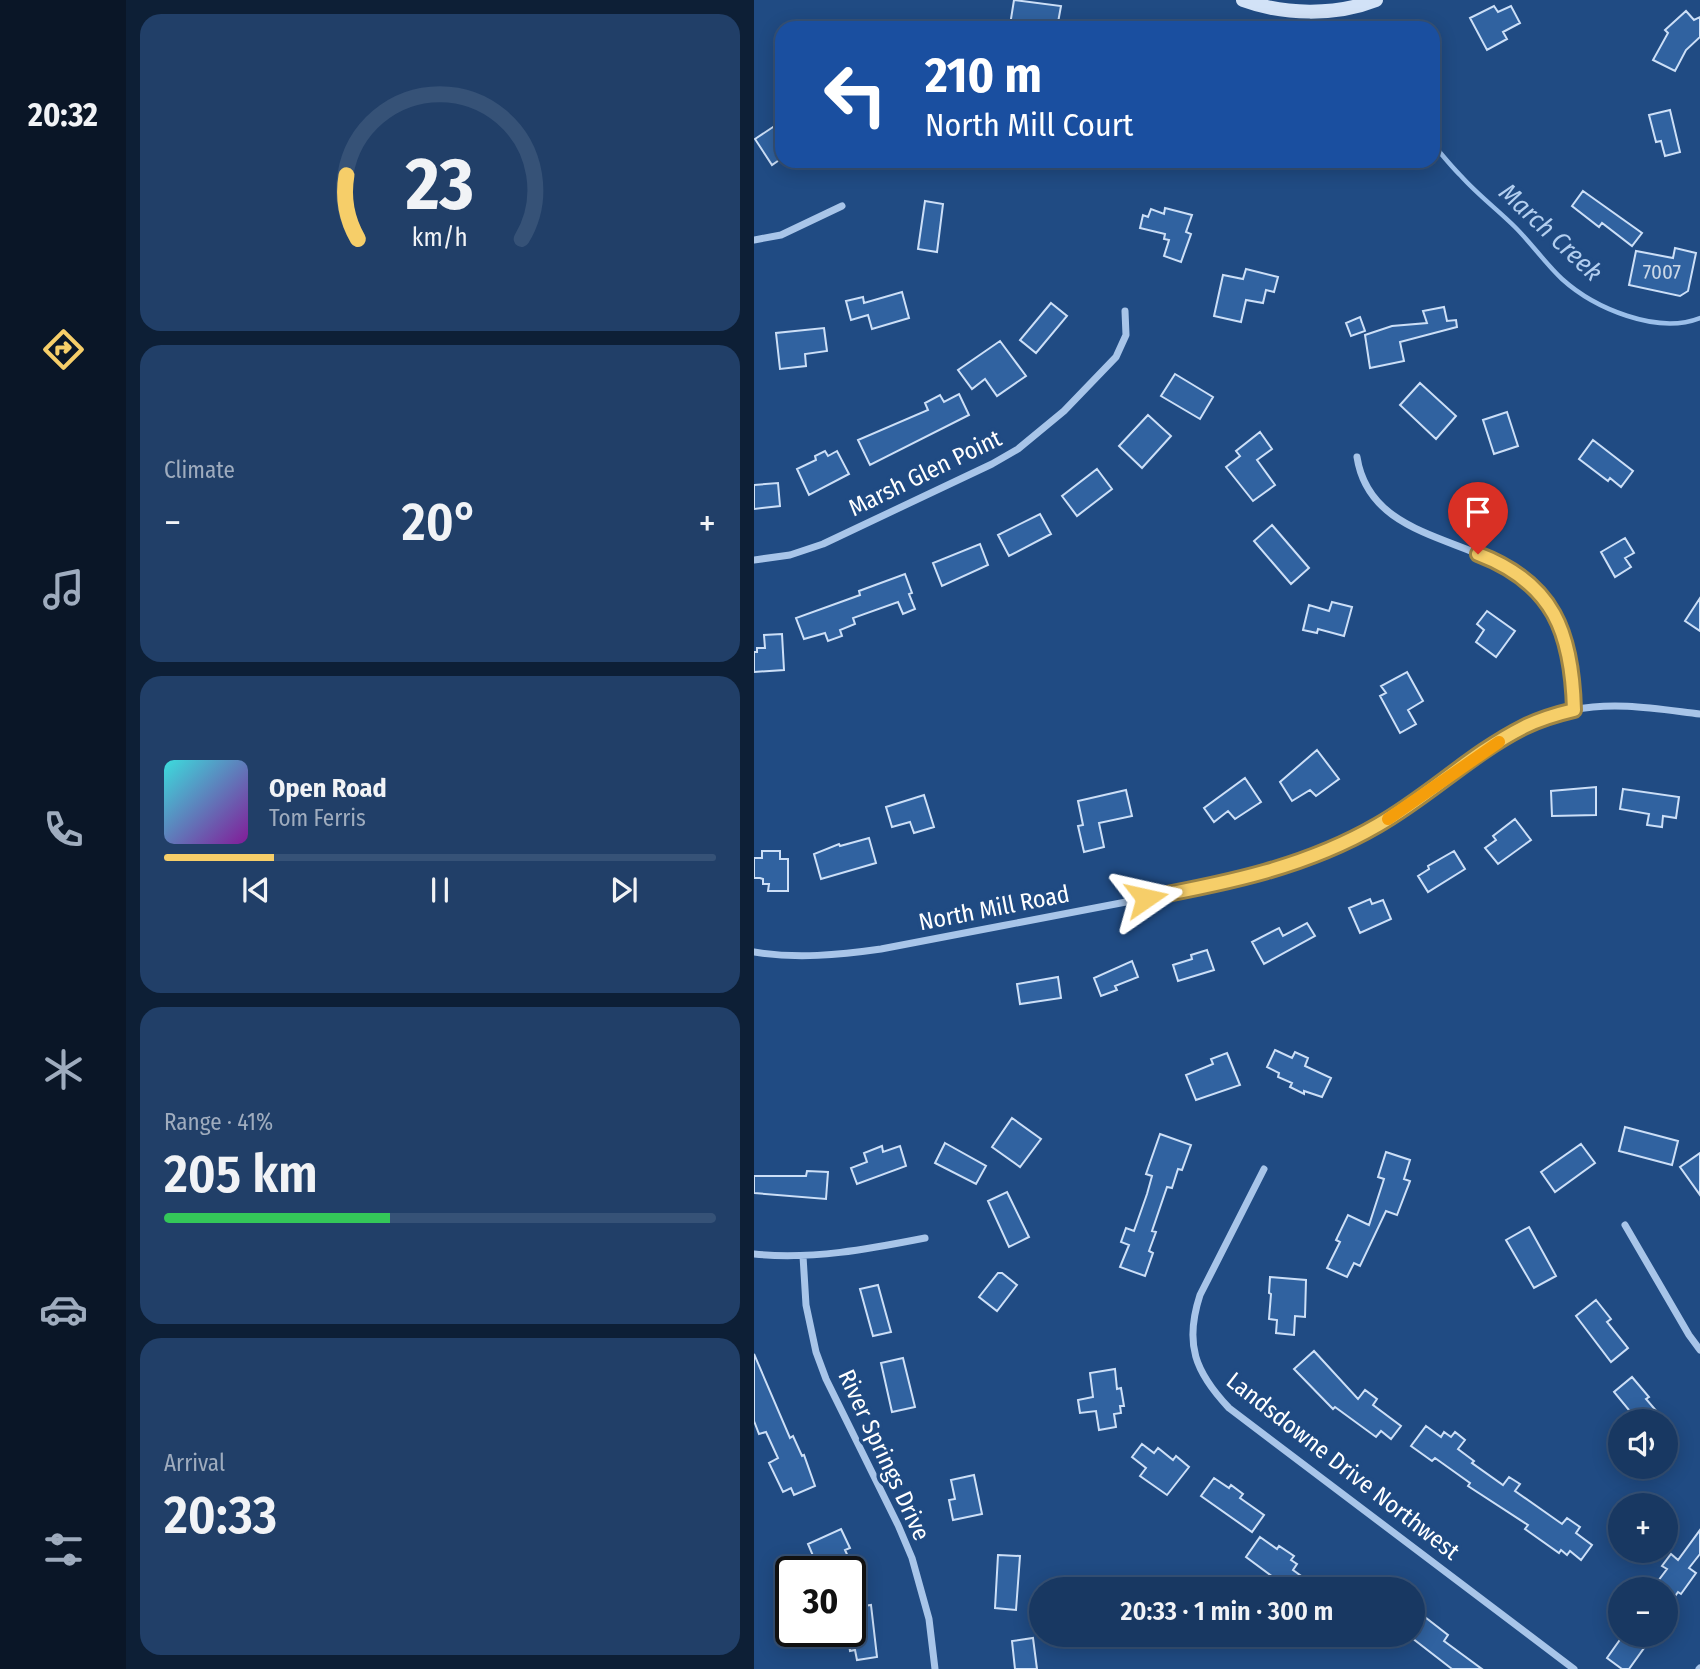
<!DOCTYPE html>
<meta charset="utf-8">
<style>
body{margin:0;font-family:"Fira Sans Condensed",sans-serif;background:#213f68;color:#f1f3f6;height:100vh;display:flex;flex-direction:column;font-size:26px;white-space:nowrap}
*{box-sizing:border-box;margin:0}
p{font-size:23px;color:#9facbe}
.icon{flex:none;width:38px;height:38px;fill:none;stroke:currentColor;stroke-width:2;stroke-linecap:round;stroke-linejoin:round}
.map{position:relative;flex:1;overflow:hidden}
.details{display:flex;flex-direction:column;gap:14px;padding:14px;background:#0d1f36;width:628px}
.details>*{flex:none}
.guide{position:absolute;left:21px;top:21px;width:665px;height:147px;border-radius:21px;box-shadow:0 4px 18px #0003,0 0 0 2px #365277;background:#1a4fa0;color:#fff;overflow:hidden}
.fabs{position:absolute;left:854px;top:1409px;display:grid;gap:14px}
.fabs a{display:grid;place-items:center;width:70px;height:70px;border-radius:50%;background:#183862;box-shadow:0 4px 18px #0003,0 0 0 2px #365277;font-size:35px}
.speed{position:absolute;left:21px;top:1556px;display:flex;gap:14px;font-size:35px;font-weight:700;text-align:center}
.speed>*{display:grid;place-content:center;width:91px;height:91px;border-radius:50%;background:#183862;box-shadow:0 4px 18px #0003,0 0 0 2px #365277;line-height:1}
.speed .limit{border:4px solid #111;border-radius:10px;background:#fff;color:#111}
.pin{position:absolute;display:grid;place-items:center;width:60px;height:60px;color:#fff;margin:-72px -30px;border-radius:50% 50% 50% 0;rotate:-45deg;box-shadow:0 0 7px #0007}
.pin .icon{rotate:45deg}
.me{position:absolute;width:77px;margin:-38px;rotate:79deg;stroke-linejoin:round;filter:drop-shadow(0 0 5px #0008)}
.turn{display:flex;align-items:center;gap:24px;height:147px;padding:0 35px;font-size:32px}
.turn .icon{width:91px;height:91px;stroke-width:2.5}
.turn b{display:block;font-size:49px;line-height:60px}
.big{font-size:52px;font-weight:600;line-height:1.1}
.details .tile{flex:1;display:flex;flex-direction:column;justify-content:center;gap:10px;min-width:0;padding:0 24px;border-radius:21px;background:#213f68}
.details .dial{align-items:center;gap:0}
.dial svg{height:182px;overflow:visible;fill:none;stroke:#365277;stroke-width:7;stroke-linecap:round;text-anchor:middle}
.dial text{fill:#f1f3f6;stroke:none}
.song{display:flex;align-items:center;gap:21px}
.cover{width:84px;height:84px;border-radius:10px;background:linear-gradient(135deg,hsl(180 70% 55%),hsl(290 70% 35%))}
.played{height:7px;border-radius:4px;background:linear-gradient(90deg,#f6ce69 20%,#365277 20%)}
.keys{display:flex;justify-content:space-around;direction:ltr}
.heat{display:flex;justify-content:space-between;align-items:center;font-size:38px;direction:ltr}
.charge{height:10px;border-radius:5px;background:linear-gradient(90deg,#34c759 41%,#365277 0)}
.trip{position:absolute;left:275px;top:1577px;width:396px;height:70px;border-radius:35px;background:#183862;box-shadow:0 4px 18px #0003,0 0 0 2px #365277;font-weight:600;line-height:70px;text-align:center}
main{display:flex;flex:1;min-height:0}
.tabs{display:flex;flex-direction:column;width:126px;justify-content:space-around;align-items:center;background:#0a1627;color:#9facbe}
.tabs .icon{width:49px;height:49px}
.tabs .on{color:#f6ce69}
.tabs b{font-size:32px;color:#f1f3f6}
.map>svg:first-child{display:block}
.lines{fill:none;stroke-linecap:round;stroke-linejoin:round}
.stream{stroke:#9bbfea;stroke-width:4.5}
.building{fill:#3062a0;stroke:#ccdff7;stroke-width:2}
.street{stroke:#a8c5e9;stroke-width:7}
.secondary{stroke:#d2e2f7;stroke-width:14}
.route-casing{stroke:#a08644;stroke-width:18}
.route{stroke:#f6ce69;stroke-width:12}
.slow{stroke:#f59e0b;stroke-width:12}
.labels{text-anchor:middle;stroke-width:7;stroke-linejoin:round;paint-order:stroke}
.number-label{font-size:21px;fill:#cbd8e7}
.street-label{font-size:24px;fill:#fff;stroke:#204b83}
.water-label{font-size:26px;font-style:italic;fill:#b3cff0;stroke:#204b83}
</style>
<main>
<nav class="tabs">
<b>20:32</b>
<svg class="icon on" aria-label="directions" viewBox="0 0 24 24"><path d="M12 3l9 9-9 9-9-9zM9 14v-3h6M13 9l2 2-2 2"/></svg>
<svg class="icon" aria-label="music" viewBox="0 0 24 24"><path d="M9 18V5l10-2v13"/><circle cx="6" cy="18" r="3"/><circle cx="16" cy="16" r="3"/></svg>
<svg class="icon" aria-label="phone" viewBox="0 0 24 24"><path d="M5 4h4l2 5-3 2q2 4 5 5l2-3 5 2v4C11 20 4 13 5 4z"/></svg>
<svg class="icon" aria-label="climate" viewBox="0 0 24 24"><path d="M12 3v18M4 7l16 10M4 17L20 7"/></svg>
<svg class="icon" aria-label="car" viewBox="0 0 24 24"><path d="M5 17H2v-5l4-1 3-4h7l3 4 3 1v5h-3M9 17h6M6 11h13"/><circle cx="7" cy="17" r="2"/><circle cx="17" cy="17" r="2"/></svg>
<svg class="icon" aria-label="filters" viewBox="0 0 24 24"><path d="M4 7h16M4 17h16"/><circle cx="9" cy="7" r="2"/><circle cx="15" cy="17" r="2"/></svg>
</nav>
<section class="details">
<div class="tile dial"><svg viewBox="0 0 100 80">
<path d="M14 69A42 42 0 1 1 86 69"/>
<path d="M14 69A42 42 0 0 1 9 41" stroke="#f6ce69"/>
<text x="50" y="56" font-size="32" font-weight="700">23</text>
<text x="50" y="72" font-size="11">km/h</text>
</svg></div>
<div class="tile"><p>Climate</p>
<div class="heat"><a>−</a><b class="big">20°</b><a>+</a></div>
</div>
<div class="tile">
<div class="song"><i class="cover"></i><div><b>Open Road</b><p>Tom Ferris</p></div></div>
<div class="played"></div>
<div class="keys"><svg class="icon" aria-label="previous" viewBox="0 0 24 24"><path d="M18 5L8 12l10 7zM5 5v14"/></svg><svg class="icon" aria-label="pause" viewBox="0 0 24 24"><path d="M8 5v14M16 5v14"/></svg><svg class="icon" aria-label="next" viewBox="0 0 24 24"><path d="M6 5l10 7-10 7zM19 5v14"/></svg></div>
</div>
<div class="tile"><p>Range · 41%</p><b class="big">205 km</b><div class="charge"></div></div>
<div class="tile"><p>Arrival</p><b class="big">20:33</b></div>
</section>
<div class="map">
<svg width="946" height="1669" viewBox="0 0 946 1669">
<rect width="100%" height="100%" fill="#204b83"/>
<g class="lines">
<path class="stream" d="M580,22L586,28
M679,144C688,155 697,166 707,176C724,195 744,210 761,227C778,244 791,263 808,279C840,308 903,335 946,318"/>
</g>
<path class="building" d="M260,0L307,6L303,28L256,25Z
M740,6L744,12L757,6L766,23L749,32L753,39L733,50L716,18Z
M932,11L940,20L946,17V37L932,50L921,71L899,60L914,33L911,30Z
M916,110L926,152L911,156L907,141L902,142L895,115Z
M28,121V158L18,165L1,139Z
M829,191L888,233L878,246L848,223L845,227L818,206Z
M171,201L189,204L183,252L164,249Z
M411,208L438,215L432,232L437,234L427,262L410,256L415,240L410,239L411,234L386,228L389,215L394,217L397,209L410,214Z
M921,248L942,253L934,291L926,296L875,285L882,251L919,258Z
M492,269L524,277L520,292L512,290L509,303L492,300L487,322L460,316L469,275L489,279Z
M148,292L155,318L118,329L114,315L97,320L92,301L109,297L110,303Z
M297,303L313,316L282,353L266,340Z
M690,307L693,321L702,320L703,327L646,342L650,361L616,368L611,335L638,326L673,323L669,311Z
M606,317L611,331L597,336L592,323Z
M70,328L73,351L51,354L52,366L26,369L22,333Z
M246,341L272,376L243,396L231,379L218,389L204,370Z
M421,374L459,397L446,419L407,396Z
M666,383L702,416L682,439L646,405Z
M205,394L215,415L116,465L104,440L174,410L171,403L186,395L190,402Z
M753,412L764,446L740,454L729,420Z
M394,415L417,436L388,468L365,446Z
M506,432L518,449L503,460L521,485L499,501L472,467L486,456L482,451Z
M839,440L879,471L867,487L856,478L854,481L825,459Z
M71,451L74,456L83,451L95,474L55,495L43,469L62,460L61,456Z
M343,469L358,489L323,516L308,496Z
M24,483L26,506L0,509V485Z
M286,514L297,534L255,556L244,535Z
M518,525L555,568L537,584L500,541Z
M871,538L880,553L871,558L877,567L861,577L847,552Z
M226,544L234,565L188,586L179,563Z
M151,574L158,593L155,594L161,609L149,614L144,602L99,618L101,624L86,630L88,636L74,641L71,633L50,639L42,618L106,595L105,591Z
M946,598V631L931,621Z
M578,602L598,607L590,636L564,629L563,633L549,630L555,605L575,611Z
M733,611L761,631L742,657L722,642L730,630L723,624Z
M28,634L30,670L0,672V652H3V648H11L10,635Z
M653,672L669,701L654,710L662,724L646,733L626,696L632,693L627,686Z
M563,750L585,779L562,796L556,790L538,801L526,782Z
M491,778L507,802L481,819L474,811L460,822L450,808Z
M842,787V815L798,816L797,791Z
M869,789L925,797L922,818L909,816L908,827L893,825L895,814L866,809Z
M372,790L378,816L345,823L350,847L330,852L324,826L329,825L324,801Z
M170,795L180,827L160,833L156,822L138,827L132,807Z
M761,819L777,840L744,864L731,848L742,840L739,836Z
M115,838L122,863L67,879L60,854L85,844L86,846Z
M8,851H26V859H34V891H14L15,884H9V879L6,878H0V858H8Z
M700,851L711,869L674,892L664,876L675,869L674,866Z
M616,899L618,904L629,900L637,919L606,933L595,908Z
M553,923L561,936L510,964L498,942L525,928L529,936Z
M453,950L460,970L424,981L419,965L438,959L437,955Z
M378,961L384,977L361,986L363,990L347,996L340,978Z
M304,977L307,998L266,1004L263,984Z
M521,1050L538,1058L541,1052L554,1058L551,1066L577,1078L568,1097L550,1091V1094L536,1087L538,1083L524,1077L525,1073L513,1067Z
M473,1053L486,1085L442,1100L432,1075L459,1064L457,1059Z
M258,1118L287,1139L266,1167L238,1147Z
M871,1127L924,1141L918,1165L865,1151Z
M406,1134L437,1145L428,1170L424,1169L418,1188L413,1187L398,1231L402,1232L395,1251L399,1253L391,1276L366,1267L375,1245L367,1242L372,1228L380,1231L393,1194L398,1176L392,1174Z
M191,1143L232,1166L222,1184L181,1163Z
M827,1144L841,1163L801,1192L787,1172Z
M128,1146L129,1152L146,1146L152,1166L103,1184L97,1168L113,1162L110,1153Z
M632,1152L656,1160L650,1179L656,1181L643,1215L632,1211L606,1266L600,1263L593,1277L573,1268L586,1242L582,1240L594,1215L615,1225L630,1179L624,1177Z
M946,1153V1195L926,1167Z
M53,1171L74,1172L72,1199L0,1193V1176H52Z
M253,1192L275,1237L255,1247L234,1201Z
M775,1227L802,1276L780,1288L752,1240Z
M244,1273H248L263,1285L243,1311L225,1297Z
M516,1277L552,1280L551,1317L541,1316L540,1335L522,1333L523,1320L515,1319L517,1294L515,1293Z
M124,1285L137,1332L119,1336L106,1289Z
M842,1300L857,1319L853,1322L874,1348L857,1362L822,1316Z
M560,1351L604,1399L611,1390L623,1399L619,1405L647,1426L637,1439L627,1431L622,1437L581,1407L579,1409L540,1369Z
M0,1354L36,1438L39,1436L48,1456L50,1455L61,1486L40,1495L37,1488L29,1492L15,1463L24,1458L12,1432L5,1434L0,1421Z
M149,1358L161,1407L138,1412L127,1363Z
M361,1369L363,1389L367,1388L370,1406H366L367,1413L360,1414L362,1427L345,1430L342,1411L326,1413L324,1400L339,1397L336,1373Z
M878,1377L895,1397L892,1399L911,1421H884L860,1392Z
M672,1426L687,1437L690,1432L697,1437L701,1432L711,1440L704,1449L720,1461L718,1463L749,1485L755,1477L766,1484L761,1491L808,1524L813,1518L826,1527L822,1533L838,1545L827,1560L816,1551L813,1555L807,1550L805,1553L771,1529L774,1525L714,1486L716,1483L681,1458L678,1461L657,1446Z
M388,1444L400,1453L404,1448L419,1460L422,1456L435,1467L413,1495L386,1476L392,1468L378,1457Z
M220,1475L228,1514L199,1520L195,1500L201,1499L197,1480Z
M460,1478L475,1488L477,1485L489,1494L486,1498L510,1515L498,1532L447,1496Z
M87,1529L96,1548L91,1550L101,1572H78L72,1558L62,1563L54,1544Z
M946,1530V1554L935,1568L942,1573L927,1594L924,1592L912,1609V1589H898L913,1569L908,1566L917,1554L924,1560Z
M506,1537L523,1549L525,1546L540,1556L537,1560L543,1564L539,1570L550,1578L542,1589H535L492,1557Z
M244,1555L266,1556L262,1610L241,1608Z
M117,1605L123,1657L103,1660L101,1650L96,1651L94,1637L99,1636L96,1608Z
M658,1607L694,1635L690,1641L728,1669H698L658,1638Z
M870,1634H897L893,1640L895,1641L875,1669H868L853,1658Z
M279,1638L283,1669H261L258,1641Z"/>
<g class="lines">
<path class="street" d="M0,240L27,235L88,206
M603,457C617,548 736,534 787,594C814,627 819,669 820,710
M0,560L36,555L69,544L238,464L264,449L310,411L362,357L372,335L371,311
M0,952C42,959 85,955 127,949C209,933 290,918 372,902C425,892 481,884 532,867C575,852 618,831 655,805C707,769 756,724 819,710C861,701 904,709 946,714
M510,1169L446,1295C430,1344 441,1372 475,1408L820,1669
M871,1225L935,1335L946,1350
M0,1254C58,1260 115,1249 171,1238
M49,1256L52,1305L62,1352L72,1379L144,1525L158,1558L175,1619L181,1669
M945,1669L946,1668"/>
<path class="secondary" d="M489,0C529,15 582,16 622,0"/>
</g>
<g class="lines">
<g class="route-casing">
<path id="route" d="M392,898C473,883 552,867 624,825C675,796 718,753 770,727C786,719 803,714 820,710C818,633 800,583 724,554"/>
</g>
<use href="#route" class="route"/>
<path class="slow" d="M634,819L745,742"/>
</g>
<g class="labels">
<g class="number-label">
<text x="908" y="279">7007</text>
</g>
<g class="street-label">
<text transform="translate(171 473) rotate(-26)" y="8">Marsh Glen Point</text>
<text transform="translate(240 908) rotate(-11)" y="8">North Mill Road</text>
<text transform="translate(130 1455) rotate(65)" y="8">River Springs Drive</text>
<text transform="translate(589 1466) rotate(38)" y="8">Landsdowne Drive Northwest</text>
</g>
<g class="water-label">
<text transform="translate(797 232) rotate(43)" y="9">March Creek</text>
</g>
</g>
</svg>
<div class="fabs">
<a><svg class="icon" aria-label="sound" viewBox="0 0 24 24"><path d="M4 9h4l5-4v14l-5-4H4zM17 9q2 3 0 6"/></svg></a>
<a>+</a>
<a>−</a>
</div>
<div class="speed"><div class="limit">30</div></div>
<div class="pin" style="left:724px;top:554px;background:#d93025"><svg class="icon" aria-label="arrive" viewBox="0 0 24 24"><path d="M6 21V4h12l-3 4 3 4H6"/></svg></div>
<svg class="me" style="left:392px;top:898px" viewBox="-20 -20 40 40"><path d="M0-17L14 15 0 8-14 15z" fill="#f6ce69" stroke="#fff" stroke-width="4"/></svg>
<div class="trip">20:33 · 1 min · 300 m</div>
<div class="guide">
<div class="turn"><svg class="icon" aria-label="left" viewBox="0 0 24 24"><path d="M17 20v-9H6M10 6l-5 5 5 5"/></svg><div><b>210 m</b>North Mill Court</div></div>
</div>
</div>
</main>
